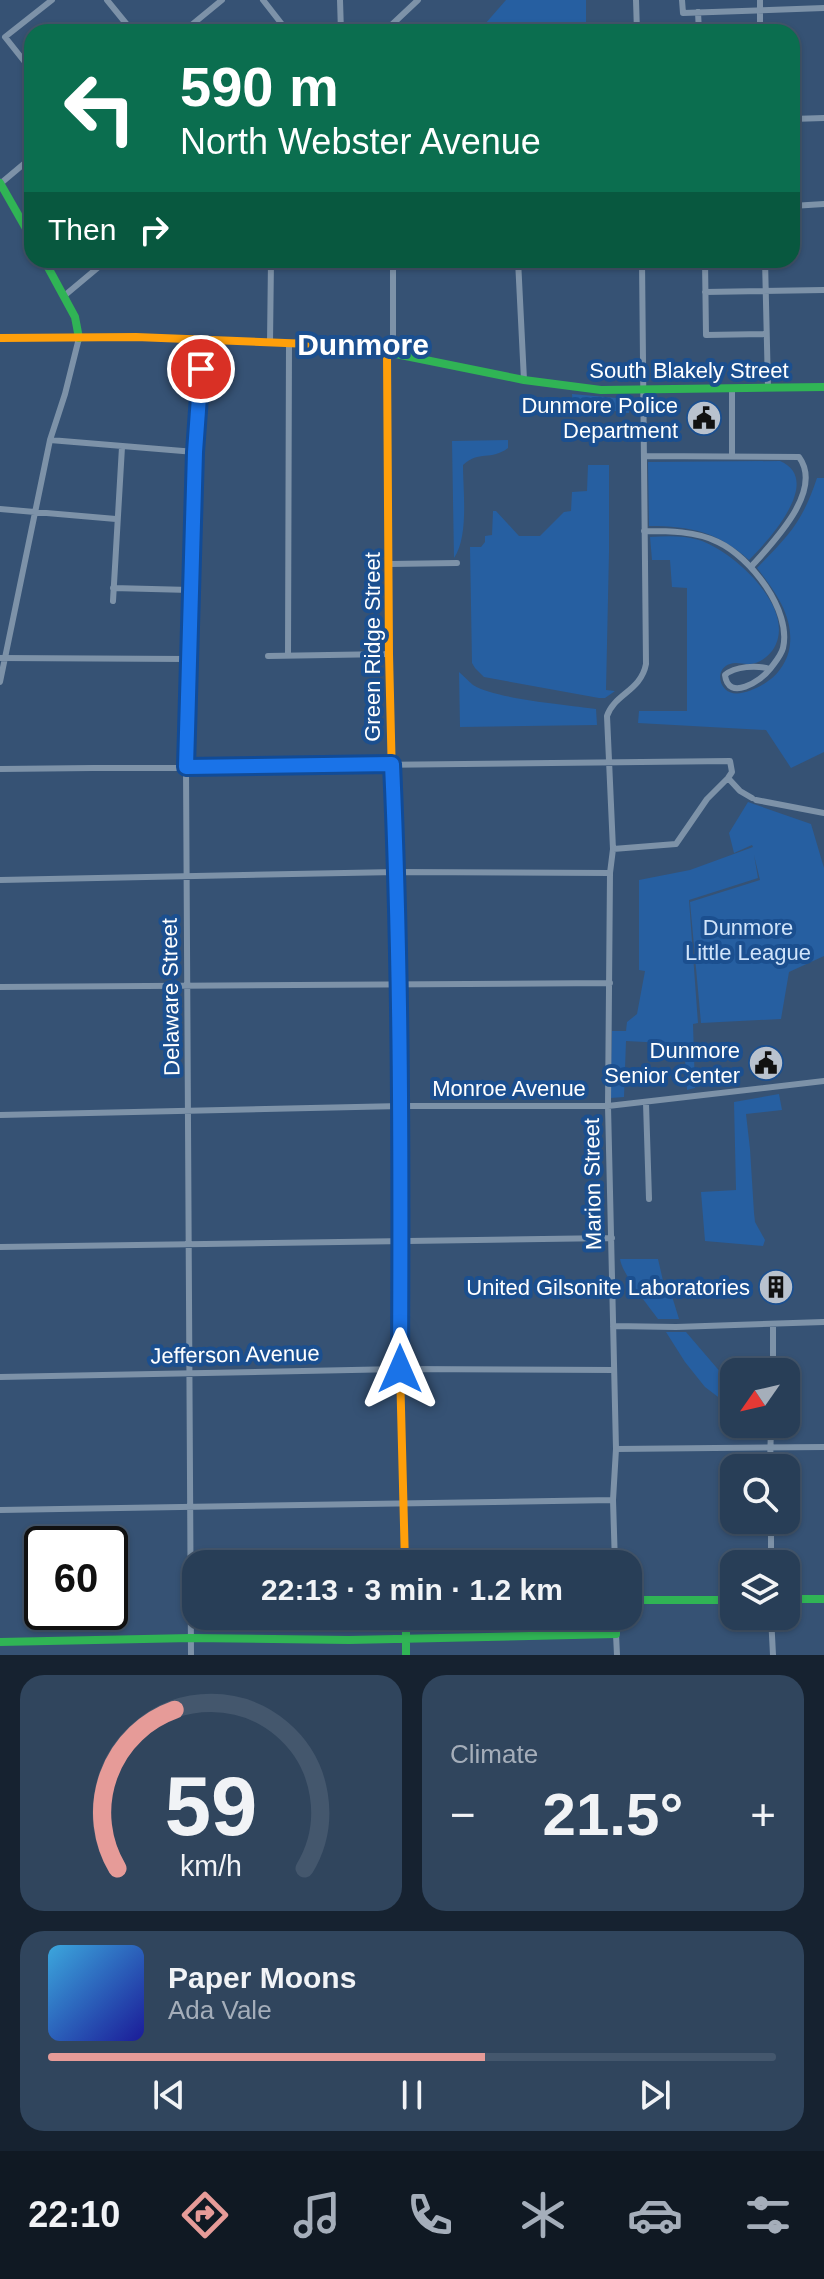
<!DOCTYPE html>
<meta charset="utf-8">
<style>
body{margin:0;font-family:Helvetica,sans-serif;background:#30455d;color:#f1f3f6;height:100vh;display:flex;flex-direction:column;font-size:30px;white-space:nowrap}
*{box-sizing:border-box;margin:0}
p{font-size:26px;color:#a5aeba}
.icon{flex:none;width:44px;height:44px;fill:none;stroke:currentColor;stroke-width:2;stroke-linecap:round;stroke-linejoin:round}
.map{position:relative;height:1655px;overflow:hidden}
.sheet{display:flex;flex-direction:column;gap:20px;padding:20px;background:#162230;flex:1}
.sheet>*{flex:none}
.hud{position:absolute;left:24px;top:24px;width:776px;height:244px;border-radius:24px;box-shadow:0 2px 6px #0004,0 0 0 2px #44576d;background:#0b6e4f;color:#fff;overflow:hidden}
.needle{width:52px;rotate:236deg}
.controls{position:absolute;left:720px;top:1358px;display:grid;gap:16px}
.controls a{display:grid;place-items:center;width:80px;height:80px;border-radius:16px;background:#283e57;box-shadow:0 2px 6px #0004,0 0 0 2px #44576d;font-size:40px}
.speed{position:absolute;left:24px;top:1526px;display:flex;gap:16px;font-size:40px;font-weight:700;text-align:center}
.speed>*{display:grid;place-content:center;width:104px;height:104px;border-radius:50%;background:#283e57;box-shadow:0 2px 6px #0004,0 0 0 2px #44576d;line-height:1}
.speed .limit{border:4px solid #111;border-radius:12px;background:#fff;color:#111}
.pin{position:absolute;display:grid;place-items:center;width:68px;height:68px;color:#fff;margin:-34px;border:4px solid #fff;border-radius:50%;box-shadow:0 2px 8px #0007}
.me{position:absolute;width:88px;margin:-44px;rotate:0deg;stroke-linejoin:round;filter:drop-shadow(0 0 6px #0008)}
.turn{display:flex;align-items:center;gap:28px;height:168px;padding:0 24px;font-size:36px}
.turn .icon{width:104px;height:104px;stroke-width:2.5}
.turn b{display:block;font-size:56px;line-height:68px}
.then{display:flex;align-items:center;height:76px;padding:0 24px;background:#0003;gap:16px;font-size:30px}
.big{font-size:60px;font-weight:700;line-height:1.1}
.sheet .tile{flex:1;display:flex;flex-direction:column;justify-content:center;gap:12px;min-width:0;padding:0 28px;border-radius:24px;background:#30455d}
.sheet .dial{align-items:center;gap:0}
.dial svg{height:208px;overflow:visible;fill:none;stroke:#44576d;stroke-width:7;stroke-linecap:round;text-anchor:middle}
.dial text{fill:#f1f3f6;stroke:none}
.song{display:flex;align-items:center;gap:24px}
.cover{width:96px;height:96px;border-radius:12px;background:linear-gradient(135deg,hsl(200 70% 55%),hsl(240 70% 35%))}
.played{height:8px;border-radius:4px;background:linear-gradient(90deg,#e69b98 60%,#44576d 60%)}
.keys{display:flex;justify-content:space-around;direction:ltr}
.heat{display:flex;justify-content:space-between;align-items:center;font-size:44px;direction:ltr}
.sheet .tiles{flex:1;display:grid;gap:20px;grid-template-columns:1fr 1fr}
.tile:last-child{grid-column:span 2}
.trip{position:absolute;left:182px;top:1550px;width:460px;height:80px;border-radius:24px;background:#283e57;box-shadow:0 2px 6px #0004,0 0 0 2px #44576d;font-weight:700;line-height:80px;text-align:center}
.tabs{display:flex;height:128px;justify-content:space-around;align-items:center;background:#101923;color:#a5aeba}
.tabs .icon{width:56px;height:56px}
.tabs .selected{color:#e69b98}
.tabs b{font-size:36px;color:#f1f3f6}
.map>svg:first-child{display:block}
.green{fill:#265fa1}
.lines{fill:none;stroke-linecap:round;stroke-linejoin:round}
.street{stroke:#7d92a8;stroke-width:6}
.fast{stroke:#30b455;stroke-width:8}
.slow{stroke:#ff9f0a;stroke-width:8}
.jam{stroke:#e5322d;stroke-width:8}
.route-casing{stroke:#114b97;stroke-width:20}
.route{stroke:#1a73e8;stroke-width:14}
.labels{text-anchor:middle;stroke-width:8;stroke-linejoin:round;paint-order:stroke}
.street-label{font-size:22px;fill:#fff;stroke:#1b4f8f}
.poi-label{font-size:22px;fill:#fff;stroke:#1b4f8f;text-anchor:end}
.park-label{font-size:22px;fill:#cfe3fa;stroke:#1b4f8f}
.district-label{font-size:30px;font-weight:bold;fill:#fff;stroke:#1b4f8f}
</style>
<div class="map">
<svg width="824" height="1655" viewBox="0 0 824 1655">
<rect width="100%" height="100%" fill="#365274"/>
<path class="green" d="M506,0H586V32H478Z
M572,394L628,399L629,413H624V411H612V407H573Z
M508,440V448C491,461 479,450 463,465C463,491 469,536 454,558L452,441Z
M780,461C824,480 769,540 749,560C718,532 691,526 649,526L648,462Z
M588,465H609V552L606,690L615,691L605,698H599L484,677L475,668L472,663L470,547H481L485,542V536L492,535L493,511H496L519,536H540L564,512L571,511L572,492L587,491Z
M817,478H824V752L791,768L766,730L638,723L639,711H687V588L672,587L670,560H652L650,537C666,536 683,535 699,540C731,550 787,600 778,638C775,652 762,664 748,664C742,664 735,662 730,664C719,667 717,681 725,689C737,702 770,683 778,672C785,663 789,655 790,644C793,615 774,590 757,568C789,535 802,523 817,478Z
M459,672C464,676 468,681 473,685C495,699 568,705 596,709L597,725L460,727Z
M748,802L811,824L824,868V956L789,972L781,1019L701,1023L690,902L760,880L754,855L758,878L689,900L698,1023L693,1024L695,1088L687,1090L684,1044L626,1041L624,1097L610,1098L612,1031H626L627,1022L637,1014L645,971L639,970V880L690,870L753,847L752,845L734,853L729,833Z
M779,1094L782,1110L746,1114L750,1149L754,1213L755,1222L765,1240L763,1246L705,1241L701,1192L736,1190L734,1102Z
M620,1259H658L664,1285L671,1293L679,1319H658C648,1305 622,1274 620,1259Z
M666,1332H686L722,1374L734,1383V1409L705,1387L685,1362Z"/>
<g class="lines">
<path class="street" d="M107,0L133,32
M263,0L288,32
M340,0L341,32
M636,0L637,32
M682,0L683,13L824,8
M760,0V32
M698,12L699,32
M183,32L222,0
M384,32L418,0
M32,71L5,37L52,0
M792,119L824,118
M0,184L32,157
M792,206L824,204
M518,260L524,380
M705,260L706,335L766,334
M765,260L768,388
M705,292L824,290
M64,296L107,260
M270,342L271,260
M387,353L393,346V260
M732,389V456
M50,440L195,452
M645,456L799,457C824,491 773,542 751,567
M0,509L116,519
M644,531C668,531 696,531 718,542C750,557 792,610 783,648C781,656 775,662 770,669C757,665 735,666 725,675C728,702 761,681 770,669
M390,564L457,563
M113,588L190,590
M113,601L122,447
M288,655L289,343
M268,656L389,654
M0,658L188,659
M0,682L50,440L65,394L79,338
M0,769L730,761L732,772L728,778L707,799L676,844L613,849
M728,778L740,791L752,798
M756,800L824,813
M0,880L396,872L610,873
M0,987L610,983
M646,1103L649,1199
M0,1115L401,1106H608L824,1081
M0,1247L612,1238
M613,1326L676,1327L824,1322
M773,1372V1324
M0,1377L400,1369L614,1370
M616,1449L824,1447
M770,1468L771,1424
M0,1510L613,1500
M771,1520V1564
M615,1564L613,1500L616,1449L608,1106L610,873L613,849L607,716C614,694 641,691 646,664L642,260
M771,1616L773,1655
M616,1634L617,1655
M191,1655L186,767L195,452L200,400L202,339"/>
<path class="fast" d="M0,183L32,239
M44,260L75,317L79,338
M335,345L371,349L524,380L601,390L824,387
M786,1599H824
M628,1600H734
M406,1616V1655
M0,1642L191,1638L349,1640L616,1634V1616"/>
<path class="slow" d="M0,338L136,337L335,345
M387,353L389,654L393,819
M401,1204L400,1369L405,1564"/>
<path class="jam" d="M393,819L401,1106V1204"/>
</g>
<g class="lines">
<g class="route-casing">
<path id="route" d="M201,369L195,452L186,767L392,764C401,965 401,1167 400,1369"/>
</g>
<use href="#route" class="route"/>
</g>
<defs>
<g id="civic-disc" transform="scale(1.8)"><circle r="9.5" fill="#b9c2ce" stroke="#1b4f8f"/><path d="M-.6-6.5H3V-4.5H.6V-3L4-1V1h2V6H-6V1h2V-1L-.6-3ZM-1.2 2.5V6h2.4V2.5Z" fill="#111"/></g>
<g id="building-disc" transform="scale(1.8)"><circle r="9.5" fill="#b9c2ce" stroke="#1b4f8f"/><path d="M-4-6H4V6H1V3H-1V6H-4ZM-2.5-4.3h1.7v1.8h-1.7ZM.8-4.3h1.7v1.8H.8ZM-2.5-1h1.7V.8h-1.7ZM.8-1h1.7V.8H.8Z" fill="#111"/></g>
</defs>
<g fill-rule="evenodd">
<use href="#civic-disc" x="704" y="418"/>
<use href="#civic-disc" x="766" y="1063"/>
<use href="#building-disc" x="776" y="1287"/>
</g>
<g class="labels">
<g class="street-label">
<text x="689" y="378">South Blakely Street</text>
<text transform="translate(372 647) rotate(-90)" y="8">Green Ridge Street</text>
<text transform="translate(170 997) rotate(-91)" y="8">Delaware Street</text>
<text x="509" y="1096">Monroe Avenue</text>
<text transform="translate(592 1184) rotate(-91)" y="8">Marion Street</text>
<text transform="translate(235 1354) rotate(-1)" y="8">Jefferson Avenue</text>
</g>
<g class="poi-label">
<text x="678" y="413">Dunmore Police<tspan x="678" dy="25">Department</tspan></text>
<text x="740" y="1058">Dunmore<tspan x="740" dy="25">Senior Center</tspan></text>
<text x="750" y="1295">United Gilsonite Laboratories</text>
</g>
<g class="park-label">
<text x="748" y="935">Dunmore<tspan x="748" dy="25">Little League</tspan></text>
</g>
<g class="district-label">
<text x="363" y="355">Dunmore</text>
</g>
</g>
</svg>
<div class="controls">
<a><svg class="needle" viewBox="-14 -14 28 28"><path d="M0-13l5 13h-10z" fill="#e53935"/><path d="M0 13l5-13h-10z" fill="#a5aeba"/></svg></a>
<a><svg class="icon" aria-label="search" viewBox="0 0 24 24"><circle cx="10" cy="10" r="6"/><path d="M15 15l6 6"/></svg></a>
<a><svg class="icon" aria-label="layers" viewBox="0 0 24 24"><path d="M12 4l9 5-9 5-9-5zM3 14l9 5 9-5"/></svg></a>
</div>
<div class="speed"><div class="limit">60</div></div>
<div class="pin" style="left:201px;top:369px;background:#d93025"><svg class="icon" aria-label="arrive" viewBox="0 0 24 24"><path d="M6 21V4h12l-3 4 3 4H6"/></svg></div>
<svg class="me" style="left:400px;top:1369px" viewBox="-20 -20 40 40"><path d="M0-17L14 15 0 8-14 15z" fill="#1a73e8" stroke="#fff" stroke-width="4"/></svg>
<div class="trip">22:13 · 3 min · 1.2 km</div>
<div class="hud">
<div class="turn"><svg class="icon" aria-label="left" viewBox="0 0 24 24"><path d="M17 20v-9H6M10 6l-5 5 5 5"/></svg><div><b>590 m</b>North Webster Avenue</div></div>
<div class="then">Then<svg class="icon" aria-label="right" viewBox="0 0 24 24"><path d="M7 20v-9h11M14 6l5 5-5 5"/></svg></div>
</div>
</div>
<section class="sheet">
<div class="tiles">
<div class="tile dial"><svg viewBox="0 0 100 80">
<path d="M14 69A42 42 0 1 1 86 69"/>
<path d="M14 69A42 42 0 0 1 36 8" stroke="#e69b98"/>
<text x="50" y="56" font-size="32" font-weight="700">59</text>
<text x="50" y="72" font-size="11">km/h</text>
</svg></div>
<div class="tile"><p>Climate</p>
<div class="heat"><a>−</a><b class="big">21.5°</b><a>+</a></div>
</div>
<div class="tile">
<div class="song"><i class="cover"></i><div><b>Paper Moons</b><p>Ada Vale</p></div></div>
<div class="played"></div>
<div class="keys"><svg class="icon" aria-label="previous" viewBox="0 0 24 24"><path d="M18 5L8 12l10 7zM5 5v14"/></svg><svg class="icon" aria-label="pause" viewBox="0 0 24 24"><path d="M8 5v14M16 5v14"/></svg><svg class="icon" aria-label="next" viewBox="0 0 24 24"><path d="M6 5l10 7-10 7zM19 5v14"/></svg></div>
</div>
</div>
</section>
<nav class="tabs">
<b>22:10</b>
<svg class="icon selected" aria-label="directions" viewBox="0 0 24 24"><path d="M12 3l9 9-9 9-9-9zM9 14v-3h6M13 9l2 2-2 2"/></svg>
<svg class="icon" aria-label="music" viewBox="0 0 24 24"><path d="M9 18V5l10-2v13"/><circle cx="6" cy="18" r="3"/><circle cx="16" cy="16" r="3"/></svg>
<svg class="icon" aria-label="phone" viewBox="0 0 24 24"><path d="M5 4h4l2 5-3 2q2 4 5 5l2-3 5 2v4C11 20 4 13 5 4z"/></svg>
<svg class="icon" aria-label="climate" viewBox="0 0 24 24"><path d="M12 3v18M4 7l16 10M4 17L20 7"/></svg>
<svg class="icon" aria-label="car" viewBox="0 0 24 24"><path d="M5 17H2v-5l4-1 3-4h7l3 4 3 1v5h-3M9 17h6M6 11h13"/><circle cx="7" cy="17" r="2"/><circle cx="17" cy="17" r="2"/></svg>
<svg class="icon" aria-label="filters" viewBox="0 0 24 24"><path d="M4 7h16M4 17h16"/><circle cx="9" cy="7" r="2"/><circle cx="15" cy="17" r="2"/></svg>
</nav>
